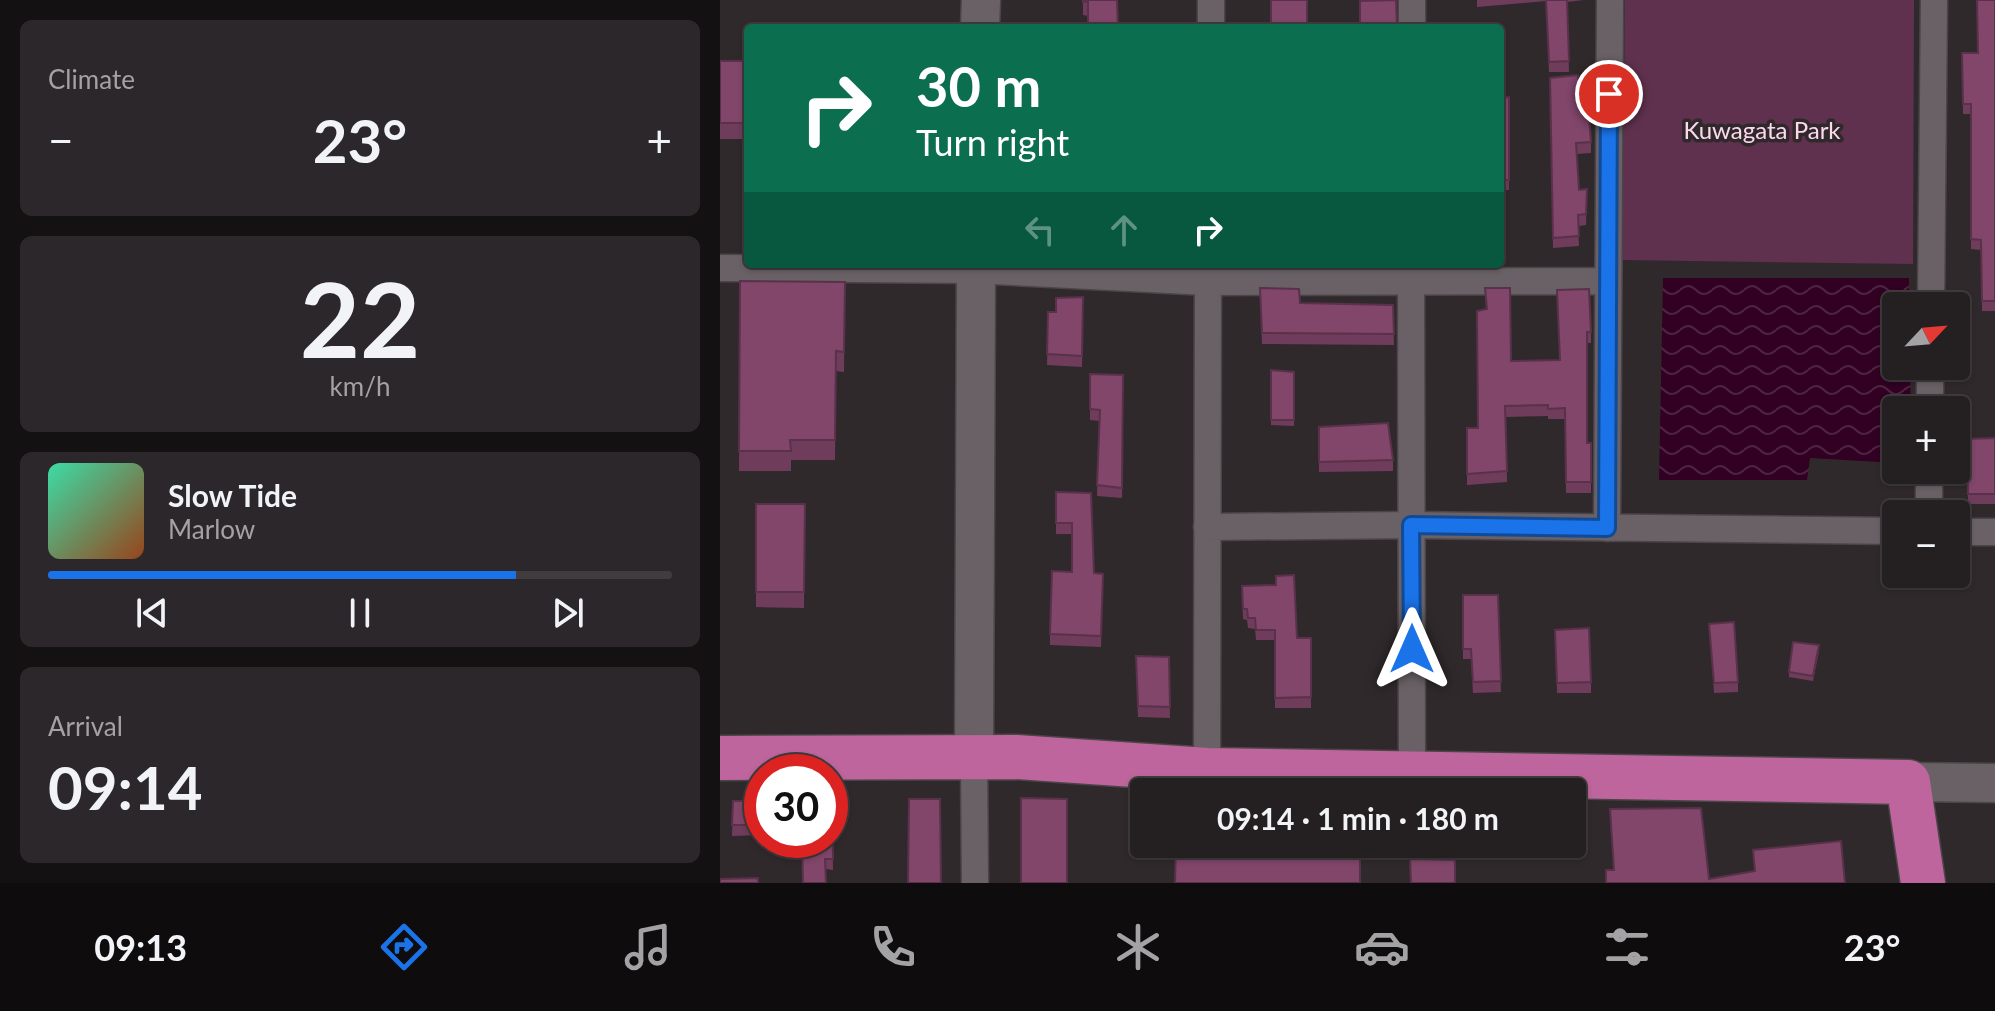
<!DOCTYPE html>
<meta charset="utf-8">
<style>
body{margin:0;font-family:Lato,sans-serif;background:#2c272a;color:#f1f3f6;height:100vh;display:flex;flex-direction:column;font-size:30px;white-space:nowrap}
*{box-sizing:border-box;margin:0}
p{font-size:26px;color:#a3a2a5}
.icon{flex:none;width:44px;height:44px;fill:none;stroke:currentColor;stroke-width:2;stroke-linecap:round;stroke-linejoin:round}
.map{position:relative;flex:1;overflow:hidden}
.panel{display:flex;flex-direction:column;gap:20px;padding:20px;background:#141112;width:720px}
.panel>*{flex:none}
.top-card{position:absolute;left:24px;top:24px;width:760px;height:244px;border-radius:8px;box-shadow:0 2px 6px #0004,0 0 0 2px #413d3f;background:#0b6e4f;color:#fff;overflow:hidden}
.needle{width:52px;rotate:64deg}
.fabs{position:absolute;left:1162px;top:292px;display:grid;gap:16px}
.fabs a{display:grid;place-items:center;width:88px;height:88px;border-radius:8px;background:#241f21;box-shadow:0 2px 6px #0004,0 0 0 2px #413d3f;font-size:40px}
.speed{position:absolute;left:24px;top:754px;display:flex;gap:16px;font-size:40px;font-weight:700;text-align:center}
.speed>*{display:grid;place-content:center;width:104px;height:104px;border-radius:50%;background:#241f21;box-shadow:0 2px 6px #0004,0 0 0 2px #413d3f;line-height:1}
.speed .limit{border:12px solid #d22;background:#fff;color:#111}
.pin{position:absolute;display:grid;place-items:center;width:68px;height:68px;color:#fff;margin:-34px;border:4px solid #fff;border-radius:50%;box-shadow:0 2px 8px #0007}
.me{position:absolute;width:88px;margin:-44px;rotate:0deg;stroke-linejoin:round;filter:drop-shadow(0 0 6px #0008)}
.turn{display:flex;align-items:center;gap:28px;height:168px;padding:0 40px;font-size:36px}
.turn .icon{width:104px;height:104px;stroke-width:2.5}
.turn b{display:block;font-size:56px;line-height:68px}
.lanes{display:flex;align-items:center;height:76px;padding:0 40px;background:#0003;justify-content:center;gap:40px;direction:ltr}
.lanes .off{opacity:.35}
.big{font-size:60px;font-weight:700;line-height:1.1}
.panel .tile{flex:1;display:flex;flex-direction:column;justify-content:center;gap:12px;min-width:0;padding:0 28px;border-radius:12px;background:#2c272a}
.panel .dial{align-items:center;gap:0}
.dial b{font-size:104px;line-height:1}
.song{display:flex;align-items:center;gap:24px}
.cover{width:96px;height:96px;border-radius:12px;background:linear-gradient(135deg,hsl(160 70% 55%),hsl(20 70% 35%))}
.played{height:8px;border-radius:4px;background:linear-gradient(90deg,#1a73e8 75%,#413d3f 75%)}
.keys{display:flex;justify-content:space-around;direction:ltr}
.heat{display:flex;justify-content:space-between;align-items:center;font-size:44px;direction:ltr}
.trip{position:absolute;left:410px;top:778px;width:456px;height:80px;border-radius:8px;background:#241f21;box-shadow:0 2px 6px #0004,0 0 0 2px #413d3f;font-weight:700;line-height:80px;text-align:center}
.tabs{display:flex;height:128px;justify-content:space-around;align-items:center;background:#0e0c0d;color:#a3a2a5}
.tabs .icon{width:56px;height:56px}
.tabs .current{color:#1a73e8}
.tabs b{font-size:36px;color:#f1f3f6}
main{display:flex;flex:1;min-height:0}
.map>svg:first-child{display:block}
.green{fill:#60314e}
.water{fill:url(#water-waves)}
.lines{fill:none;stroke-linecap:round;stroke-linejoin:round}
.street-casing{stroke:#4b4448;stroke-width:29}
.secondary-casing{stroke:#4b4448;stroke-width:41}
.highway-casing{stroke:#4b4448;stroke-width:47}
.street{stroke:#696165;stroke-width:26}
.secondary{stroke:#696165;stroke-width:38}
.highway{stroke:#bd659c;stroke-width:44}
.wall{fill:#6f3c5b}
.building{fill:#81466a;stroke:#5a314a;stroke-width:2}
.route-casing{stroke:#114b97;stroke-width:20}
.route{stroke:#1a73e8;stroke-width:14}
.labels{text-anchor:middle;stroke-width:7;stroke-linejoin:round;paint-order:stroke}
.park-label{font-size:24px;fill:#fdd8ed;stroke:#30292c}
</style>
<main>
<section class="panel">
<div class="tile"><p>Climate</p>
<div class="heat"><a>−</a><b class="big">23°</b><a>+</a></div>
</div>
<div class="tile dial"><b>22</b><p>km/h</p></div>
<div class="tile">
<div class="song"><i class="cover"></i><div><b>Slow Tide</b><p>Marlow</p></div></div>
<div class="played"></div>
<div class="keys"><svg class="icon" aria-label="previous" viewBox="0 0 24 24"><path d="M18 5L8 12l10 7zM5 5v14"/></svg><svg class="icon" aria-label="pause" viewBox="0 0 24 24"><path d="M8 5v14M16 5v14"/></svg><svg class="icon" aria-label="next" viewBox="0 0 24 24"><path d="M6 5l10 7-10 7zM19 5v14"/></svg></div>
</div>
<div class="tile"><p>Arrival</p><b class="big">09:14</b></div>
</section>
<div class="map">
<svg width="1275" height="883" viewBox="0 0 1275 883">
<defs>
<pattern id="water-waves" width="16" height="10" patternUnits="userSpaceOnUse" patternTransform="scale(2)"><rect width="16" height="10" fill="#310022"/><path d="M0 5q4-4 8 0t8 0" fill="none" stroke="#4e2442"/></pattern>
</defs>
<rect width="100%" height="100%" fill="#30292c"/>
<path class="green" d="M905,0H1194L1193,264L902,260Z"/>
<path class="water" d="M943,278H1189V306H1176V366H1190L1191,410H1176V463L1090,458L1087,480H939Z"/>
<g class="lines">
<g class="street-casing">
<path id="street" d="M491,28V0
M692,28V0
M691,265L692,774
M0,268L255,270L488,282L886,281
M1211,306L1214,0
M1210,410V366
M1209,514V470
M487,527L691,525L1176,531
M887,528L890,0
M1236,532H1275
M254,757L255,883
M487,770L488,264"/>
</g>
<g class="secondary-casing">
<path id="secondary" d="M260,28L261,0
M254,757L256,264
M1188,782L1275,783"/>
</g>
<g class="highway-casing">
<path id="highway" d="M0,758L296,757L487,770L1188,782L1203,883"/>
</g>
<use href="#street" class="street"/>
<use href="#secondary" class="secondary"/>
<use href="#highway" class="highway"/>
</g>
<path class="wall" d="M363,0H397L368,16L363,15Z
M757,0H864L847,2L849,72H829L826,1L757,7Z
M1275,0V311H1262L1261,250L1251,249V114H1243L1242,53H1258Z
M0,61H28V139H0Z
M830,78L859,88L871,142V153L857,154L859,190L867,189L866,225L858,226L859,246L833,248Z
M789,97V190H781L784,254H780V98Z
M20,281L125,282L124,372L116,371L115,460H71V471H19Z
M540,288L580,303L673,305L674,345L542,344Z
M765,288L791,361L840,360L837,290L871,332V343H867V443H871V493H846L845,419H828V416L786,417L787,482L747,485V428H758L766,309Z
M363,297L362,367L327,365L328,312H336Z
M551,370L574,372V426L551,425Z
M403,375L402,498L377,496L379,421L370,420V409Z
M599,427L673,460V471L599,472Z
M1275,438V504H1248L1247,439Z
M336,492L371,493L374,573L383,574L381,647L330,645V634L352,572V534H336Z
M36,504H85L84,608L36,607Z
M522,586L577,638H591V708H555V640H536L535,629L528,628L527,620L523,619Z
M743,595H778L781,692L753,693L751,659H743Z
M989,624L1018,682V692L994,693Z
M835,630L871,682V693H837Z
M1099,651L1093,681L1069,677V672Z
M449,657L450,718L418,717L416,667Z
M112,794L113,870L106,869L83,883Z
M13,801H42V835L12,836Z"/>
<path class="building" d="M363,0H397L398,28H368V2H363Z
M551,0H587V28H551Z
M676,0L677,28H640V1Z
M826,0H847L849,61L829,62Z
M1257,0H1275V301H1262L1261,240L1251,239V104H1243L1242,53H1258Z
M0,61H28V123H0Z
M858,75L859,88H867L871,142L856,143L859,190L867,189L866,214L858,215L859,236L833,238L830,78Z
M789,97V180H780L784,243H780V98Z
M20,281L125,282L124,352L116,351L115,440H70L71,451H19Z
M540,288L579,289L580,303L673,305L674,334L542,333Z
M765,288H790L791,361L840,360L837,290L869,289L871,332H867V443H871V482H846L845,408L828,409V405L785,406L787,471L747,474V428H758L757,311L767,309Z
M363,297L362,356L327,354L328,312H336V298Z
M551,370L574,372V420H551Z
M370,374L403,375L402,488L377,485L380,410L370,409Z
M668,423L673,460L599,462V427Z
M1275,438V494H1248L1247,439Z
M336,492L371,493L374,573L383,574L381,636L330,634L332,571L352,572V523H336Z
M36,504H85L84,592H36Z
M574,575L577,638H591V697L555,698V630H536L535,618H528L527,609H523L522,586L556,585V576Z
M743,595H778L781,681L753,682L751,649H743Z
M1014,622L1018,682L994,683L989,624Z
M869,628L871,682L837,683L835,630Z
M1073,642L1099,645L1093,676L1069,672Z
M416,656L449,657L450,707L418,706Z
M110,794H112L113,859H105L106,883H83L82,840H110Z
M301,798L347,799V883H301Z
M189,799H220L221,883H188Z
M13,801H42V825H12Z
M981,808L989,879L1035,871L1033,850L1121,841L1125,883H886V870H894L890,809Z
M456,844H640V883H455Z
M690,859L735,860V883H691Z
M38,878V883H0V879Z"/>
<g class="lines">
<g class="route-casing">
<path id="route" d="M692,649L691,525L887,528L889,94"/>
</g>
<use href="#route" class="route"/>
</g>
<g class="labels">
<g class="park-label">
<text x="1042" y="139">Kuwagata Park</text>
</g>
</g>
</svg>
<div class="fabs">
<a><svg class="needle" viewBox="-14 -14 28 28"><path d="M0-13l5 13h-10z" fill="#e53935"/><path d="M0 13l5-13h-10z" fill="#a3a2a5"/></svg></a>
<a>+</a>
<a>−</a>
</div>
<div class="speed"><div class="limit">30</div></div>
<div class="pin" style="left:889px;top:94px;background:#d93025"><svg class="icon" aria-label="arrive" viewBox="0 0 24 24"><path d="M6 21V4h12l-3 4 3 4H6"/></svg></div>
<svg class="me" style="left:692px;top:649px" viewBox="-20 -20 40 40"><path d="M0-17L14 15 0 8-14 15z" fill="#1a73e8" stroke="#fff" stroke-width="4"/></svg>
<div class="trip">09:14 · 1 min · 180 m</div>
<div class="top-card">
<div class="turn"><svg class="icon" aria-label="right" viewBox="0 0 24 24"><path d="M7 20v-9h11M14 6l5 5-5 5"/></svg><div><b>30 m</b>Turn right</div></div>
<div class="lanes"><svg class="icon off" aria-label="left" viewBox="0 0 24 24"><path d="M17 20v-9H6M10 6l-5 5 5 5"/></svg><svg class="icon off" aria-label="ahead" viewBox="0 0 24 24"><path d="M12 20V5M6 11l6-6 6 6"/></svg><svg class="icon" aria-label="right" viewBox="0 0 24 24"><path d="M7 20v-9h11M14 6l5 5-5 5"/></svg></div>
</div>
</div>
</main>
<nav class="tabs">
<b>09:13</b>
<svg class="icon current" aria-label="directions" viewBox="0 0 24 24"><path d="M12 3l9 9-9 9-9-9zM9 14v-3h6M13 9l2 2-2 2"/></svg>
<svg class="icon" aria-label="music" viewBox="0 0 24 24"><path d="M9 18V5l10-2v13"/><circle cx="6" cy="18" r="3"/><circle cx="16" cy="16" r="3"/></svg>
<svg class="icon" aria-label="phone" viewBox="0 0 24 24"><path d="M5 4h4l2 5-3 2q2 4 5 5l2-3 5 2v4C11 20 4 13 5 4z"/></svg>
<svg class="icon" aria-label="climate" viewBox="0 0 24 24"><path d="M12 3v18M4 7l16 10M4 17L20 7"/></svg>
<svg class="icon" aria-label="car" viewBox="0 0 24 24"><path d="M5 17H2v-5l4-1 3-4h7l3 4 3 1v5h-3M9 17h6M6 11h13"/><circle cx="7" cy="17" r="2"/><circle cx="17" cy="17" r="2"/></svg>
<svg class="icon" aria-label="filters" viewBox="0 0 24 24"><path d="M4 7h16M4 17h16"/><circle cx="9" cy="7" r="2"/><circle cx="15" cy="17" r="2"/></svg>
<b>23°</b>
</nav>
